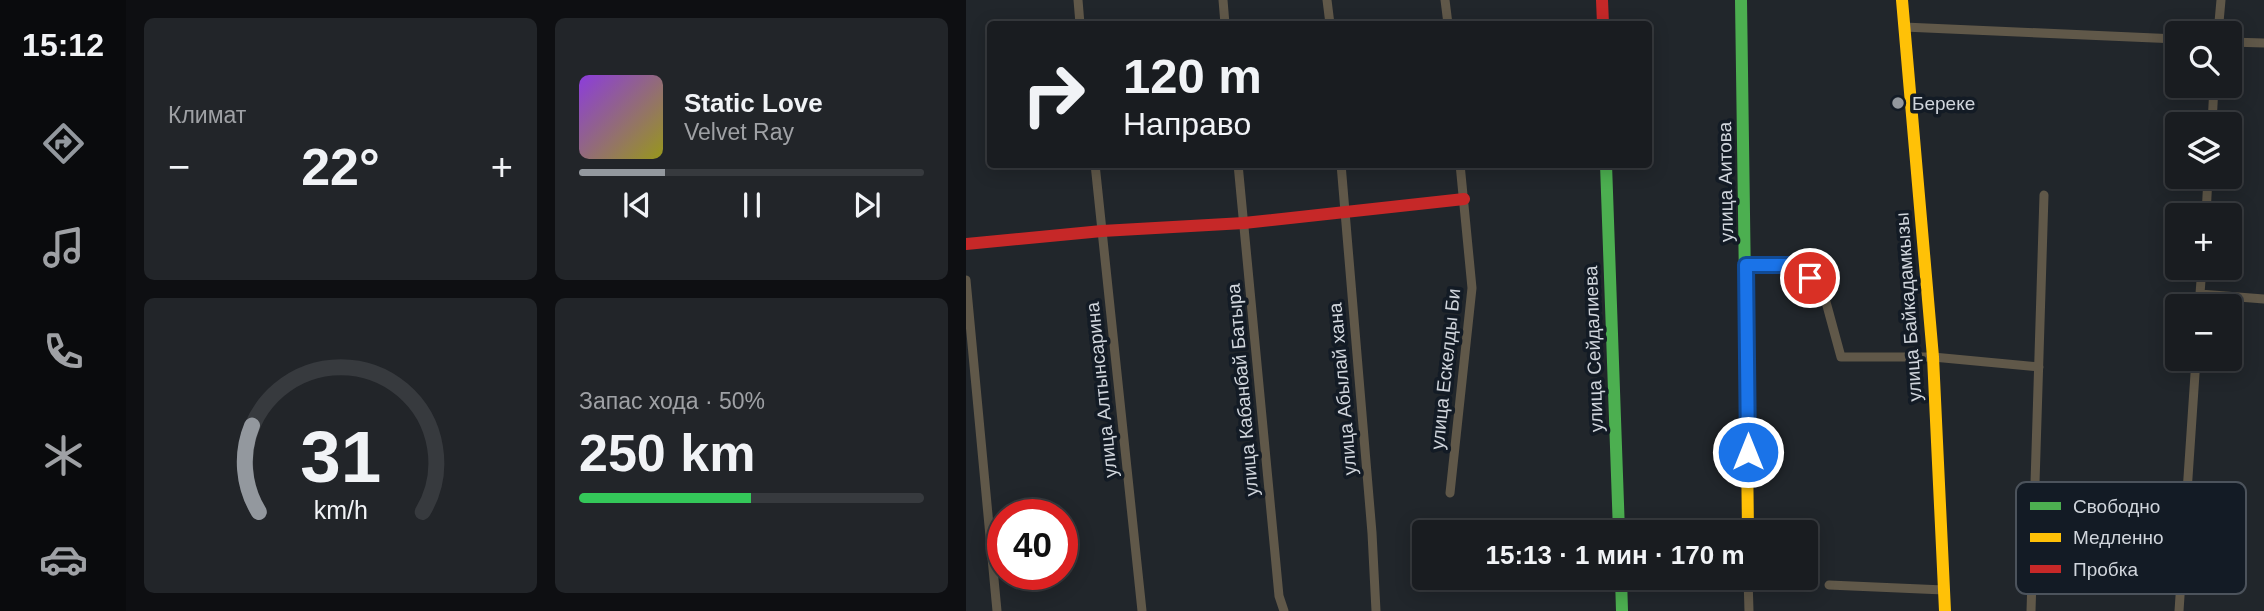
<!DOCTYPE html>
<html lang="ru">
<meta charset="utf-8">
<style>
body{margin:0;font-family:Arial,sans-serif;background:#222529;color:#f1f3f6;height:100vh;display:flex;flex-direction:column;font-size:26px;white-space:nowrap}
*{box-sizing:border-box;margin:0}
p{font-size:23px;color:#9fa1a5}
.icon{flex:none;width:38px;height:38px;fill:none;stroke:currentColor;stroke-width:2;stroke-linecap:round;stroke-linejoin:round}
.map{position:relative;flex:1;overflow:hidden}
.side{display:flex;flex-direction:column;gap:18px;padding:18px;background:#0e0f12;width:840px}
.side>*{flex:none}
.guide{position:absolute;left:21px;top:21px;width:665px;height:147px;border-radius:7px;box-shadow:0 4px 18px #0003,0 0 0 2px #373a3e;background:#191c20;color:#f1f3f6;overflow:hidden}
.fabs{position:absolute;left:1199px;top:21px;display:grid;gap:14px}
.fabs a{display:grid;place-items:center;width:77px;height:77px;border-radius:7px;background:#191c20;box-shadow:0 4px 18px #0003,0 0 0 2px #373a3e;font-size:35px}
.speed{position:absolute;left:21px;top:499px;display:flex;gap:14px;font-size:35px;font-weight:700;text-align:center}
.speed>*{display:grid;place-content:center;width:91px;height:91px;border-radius:50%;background:#191c20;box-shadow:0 4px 18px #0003,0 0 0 2px #373a3e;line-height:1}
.speed .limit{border:10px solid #d22;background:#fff;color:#111}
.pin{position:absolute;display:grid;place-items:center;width:60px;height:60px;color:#fff;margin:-30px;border:4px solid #fff;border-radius:50%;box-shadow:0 2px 7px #0007}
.me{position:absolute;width:77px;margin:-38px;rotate:0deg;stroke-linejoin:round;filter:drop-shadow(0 0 5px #0008)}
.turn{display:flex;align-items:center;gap:24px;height:147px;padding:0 21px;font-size:32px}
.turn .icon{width:91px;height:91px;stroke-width:2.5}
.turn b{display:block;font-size:49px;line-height:60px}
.big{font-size:52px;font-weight:700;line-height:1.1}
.side .card{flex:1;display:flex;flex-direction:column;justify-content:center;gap:10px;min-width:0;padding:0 24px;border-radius:10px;background:#222529}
.side .dial{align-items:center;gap:0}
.dial svg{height:182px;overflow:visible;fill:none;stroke:#373a3e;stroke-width:7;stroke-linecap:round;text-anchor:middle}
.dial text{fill:#f1f3f6;stroke:none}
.song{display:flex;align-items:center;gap:21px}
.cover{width:84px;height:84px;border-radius:10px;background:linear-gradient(135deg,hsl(270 70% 55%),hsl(60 70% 35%))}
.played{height:7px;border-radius:4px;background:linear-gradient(90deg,#93989e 25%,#373a3e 25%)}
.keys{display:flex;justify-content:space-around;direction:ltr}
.heat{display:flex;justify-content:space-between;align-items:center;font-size:38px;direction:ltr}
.charge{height:10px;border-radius:5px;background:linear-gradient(90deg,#34c759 50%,#373a3e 0)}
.side .tiles{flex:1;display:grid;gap:18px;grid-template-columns:repeat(2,1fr)}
.trip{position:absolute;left:446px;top:520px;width:406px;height:70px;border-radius:7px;background:#191c20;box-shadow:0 4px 18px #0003,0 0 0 2px #373a3e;font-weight:700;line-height:70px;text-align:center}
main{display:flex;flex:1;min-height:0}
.dock{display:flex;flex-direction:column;width:126px;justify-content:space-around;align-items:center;background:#0a0b0d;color:#9fa1a5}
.dock .icon{width:49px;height:49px}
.dock .selected{color:#93989e}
.dock b{font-size:32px;color:#f1f3f6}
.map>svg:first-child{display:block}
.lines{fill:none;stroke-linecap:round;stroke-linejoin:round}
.street{stroke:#605849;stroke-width:9}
.fast{stroke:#4caf50;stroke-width:12}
.slow{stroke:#ffc107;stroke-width:12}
.jam{stroke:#c62828;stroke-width:12}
.route-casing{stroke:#114b97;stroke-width:18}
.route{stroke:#1a73e8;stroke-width:12}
.poi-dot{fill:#93989e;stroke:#131b25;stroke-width:2.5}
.labels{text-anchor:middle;stroke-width:7;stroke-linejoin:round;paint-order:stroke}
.poi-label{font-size:19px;fill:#d0d5dc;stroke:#131b25;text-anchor:start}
.street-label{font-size:19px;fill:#d0d5dc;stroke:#131b25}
.key{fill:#131b25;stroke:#4c535c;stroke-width:2}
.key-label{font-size:19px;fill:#d0d5dc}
</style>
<main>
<nav class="dock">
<b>15:12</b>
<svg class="icon selected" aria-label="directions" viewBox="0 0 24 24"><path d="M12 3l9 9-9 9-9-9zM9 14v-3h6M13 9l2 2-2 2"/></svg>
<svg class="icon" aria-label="music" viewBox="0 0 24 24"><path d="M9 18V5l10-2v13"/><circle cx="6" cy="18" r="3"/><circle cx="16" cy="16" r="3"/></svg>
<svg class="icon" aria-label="phone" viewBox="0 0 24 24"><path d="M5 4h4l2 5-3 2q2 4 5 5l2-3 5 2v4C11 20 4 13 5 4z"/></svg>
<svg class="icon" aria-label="climate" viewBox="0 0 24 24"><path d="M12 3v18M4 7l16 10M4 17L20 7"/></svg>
<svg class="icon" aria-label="car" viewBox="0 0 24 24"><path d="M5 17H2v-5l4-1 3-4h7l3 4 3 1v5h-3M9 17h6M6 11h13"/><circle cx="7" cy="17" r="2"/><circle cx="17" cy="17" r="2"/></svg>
</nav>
<section class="side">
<div class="tiles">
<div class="card"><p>Климат</p>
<div class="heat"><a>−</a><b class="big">22°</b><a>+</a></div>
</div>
<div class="card">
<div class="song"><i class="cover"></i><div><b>Static Love</b><p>Velvet Ray</p></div></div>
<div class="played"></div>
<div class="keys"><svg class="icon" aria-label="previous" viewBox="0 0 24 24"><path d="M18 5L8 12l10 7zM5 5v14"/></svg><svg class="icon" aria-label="pause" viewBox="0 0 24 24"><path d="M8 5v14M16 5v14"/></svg><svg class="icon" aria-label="next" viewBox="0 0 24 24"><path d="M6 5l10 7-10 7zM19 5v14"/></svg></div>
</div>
<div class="card dial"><svg viewBox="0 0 100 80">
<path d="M14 69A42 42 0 1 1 86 69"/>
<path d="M14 69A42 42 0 0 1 11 31" stroke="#93989e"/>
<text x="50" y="56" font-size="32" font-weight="700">31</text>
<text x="50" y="72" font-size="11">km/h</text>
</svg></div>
<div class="card"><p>Запас хода · 50%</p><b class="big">250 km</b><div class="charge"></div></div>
</div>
</section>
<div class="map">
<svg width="1298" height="611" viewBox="0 0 1298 611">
<rect width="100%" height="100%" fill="#21262b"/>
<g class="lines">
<path class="street" d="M112,0L114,24
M257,0L259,24
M361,0L364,24
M479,0L482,24
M938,27L1211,39
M1252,33L1255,0
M1264,42L1298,43
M1246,124L1248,86
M129,164L176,611
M272,164L313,596L318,611
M375,164L406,533L410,611
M1240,215L1242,177
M780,265H830L857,291L875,357H967L1073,367
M0,280L31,611
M1234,294L1298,299
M1233,306L1236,268
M484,493L506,288L494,164
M782,578L783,611
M863,585L978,590
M1065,611L1078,195
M1213,611L1230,359"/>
<path class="fast" d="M775,0L779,284
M640,164L653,532
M655,578L656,611"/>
<path class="slow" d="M936,0L967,357L979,611
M779,284L782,532"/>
<path class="jam" d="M636,0L637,24
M0,244L136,231L278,223L498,199"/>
</g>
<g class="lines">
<g class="route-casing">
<path id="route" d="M782,452L780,265H830L844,278"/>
</g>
<use href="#route" class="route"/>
</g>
<circle class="poi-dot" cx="932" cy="103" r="7"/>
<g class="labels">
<g class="poi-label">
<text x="946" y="110">Береке</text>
</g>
<g class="street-label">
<text transform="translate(759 182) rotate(-91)" y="7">улица Аитова</text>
<text transform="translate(942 307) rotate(-94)" y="7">улица Байкадамкызы</text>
<text transform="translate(627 349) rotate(-92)" y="7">улица Сейдалиева</text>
<text transform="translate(479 369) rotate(-84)" y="7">улица Ескелды Би</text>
<text transform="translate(376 389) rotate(-95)" y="7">улица Абылай хана</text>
<text transform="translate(135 390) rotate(-96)" y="7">улица Алтынсарина</text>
<text transform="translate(276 390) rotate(-95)" y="7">улица Кабанбай Батыра</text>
</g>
</g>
<rect x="1050" y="482" width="230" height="112" rx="10" class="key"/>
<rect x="1064" y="502" width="31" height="8" fill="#4caf50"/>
<rect x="1064" y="533" width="31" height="9" fill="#ffc107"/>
<rect x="1064" y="565" width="31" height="8" fill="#c62828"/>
<g class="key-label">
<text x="1107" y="513">Свободно</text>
<text x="1107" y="544">Медленно</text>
<text x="1107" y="576">Пробка</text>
</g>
</svg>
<div class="fabs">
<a><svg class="icon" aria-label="search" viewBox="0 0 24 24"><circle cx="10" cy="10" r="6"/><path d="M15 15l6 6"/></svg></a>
<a><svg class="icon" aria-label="layers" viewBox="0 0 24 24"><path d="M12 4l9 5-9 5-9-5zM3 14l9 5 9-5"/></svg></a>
<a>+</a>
<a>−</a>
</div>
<div class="speed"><div class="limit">40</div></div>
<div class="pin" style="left:844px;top:278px;background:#d93025"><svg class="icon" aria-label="arrive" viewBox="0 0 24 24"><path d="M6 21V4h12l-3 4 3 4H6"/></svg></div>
<svg class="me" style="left:782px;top:452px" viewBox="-20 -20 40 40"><circle r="17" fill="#1a73e8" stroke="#fff" stroke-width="3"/><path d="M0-11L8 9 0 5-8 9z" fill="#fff"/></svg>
<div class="trip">15:13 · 1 мин · 170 m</div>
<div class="guide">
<div class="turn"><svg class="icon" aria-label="right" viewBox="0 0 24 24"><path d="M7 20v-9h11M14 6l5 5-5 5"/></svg><div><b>120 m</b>Направо</div></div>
</div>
</div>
</main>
